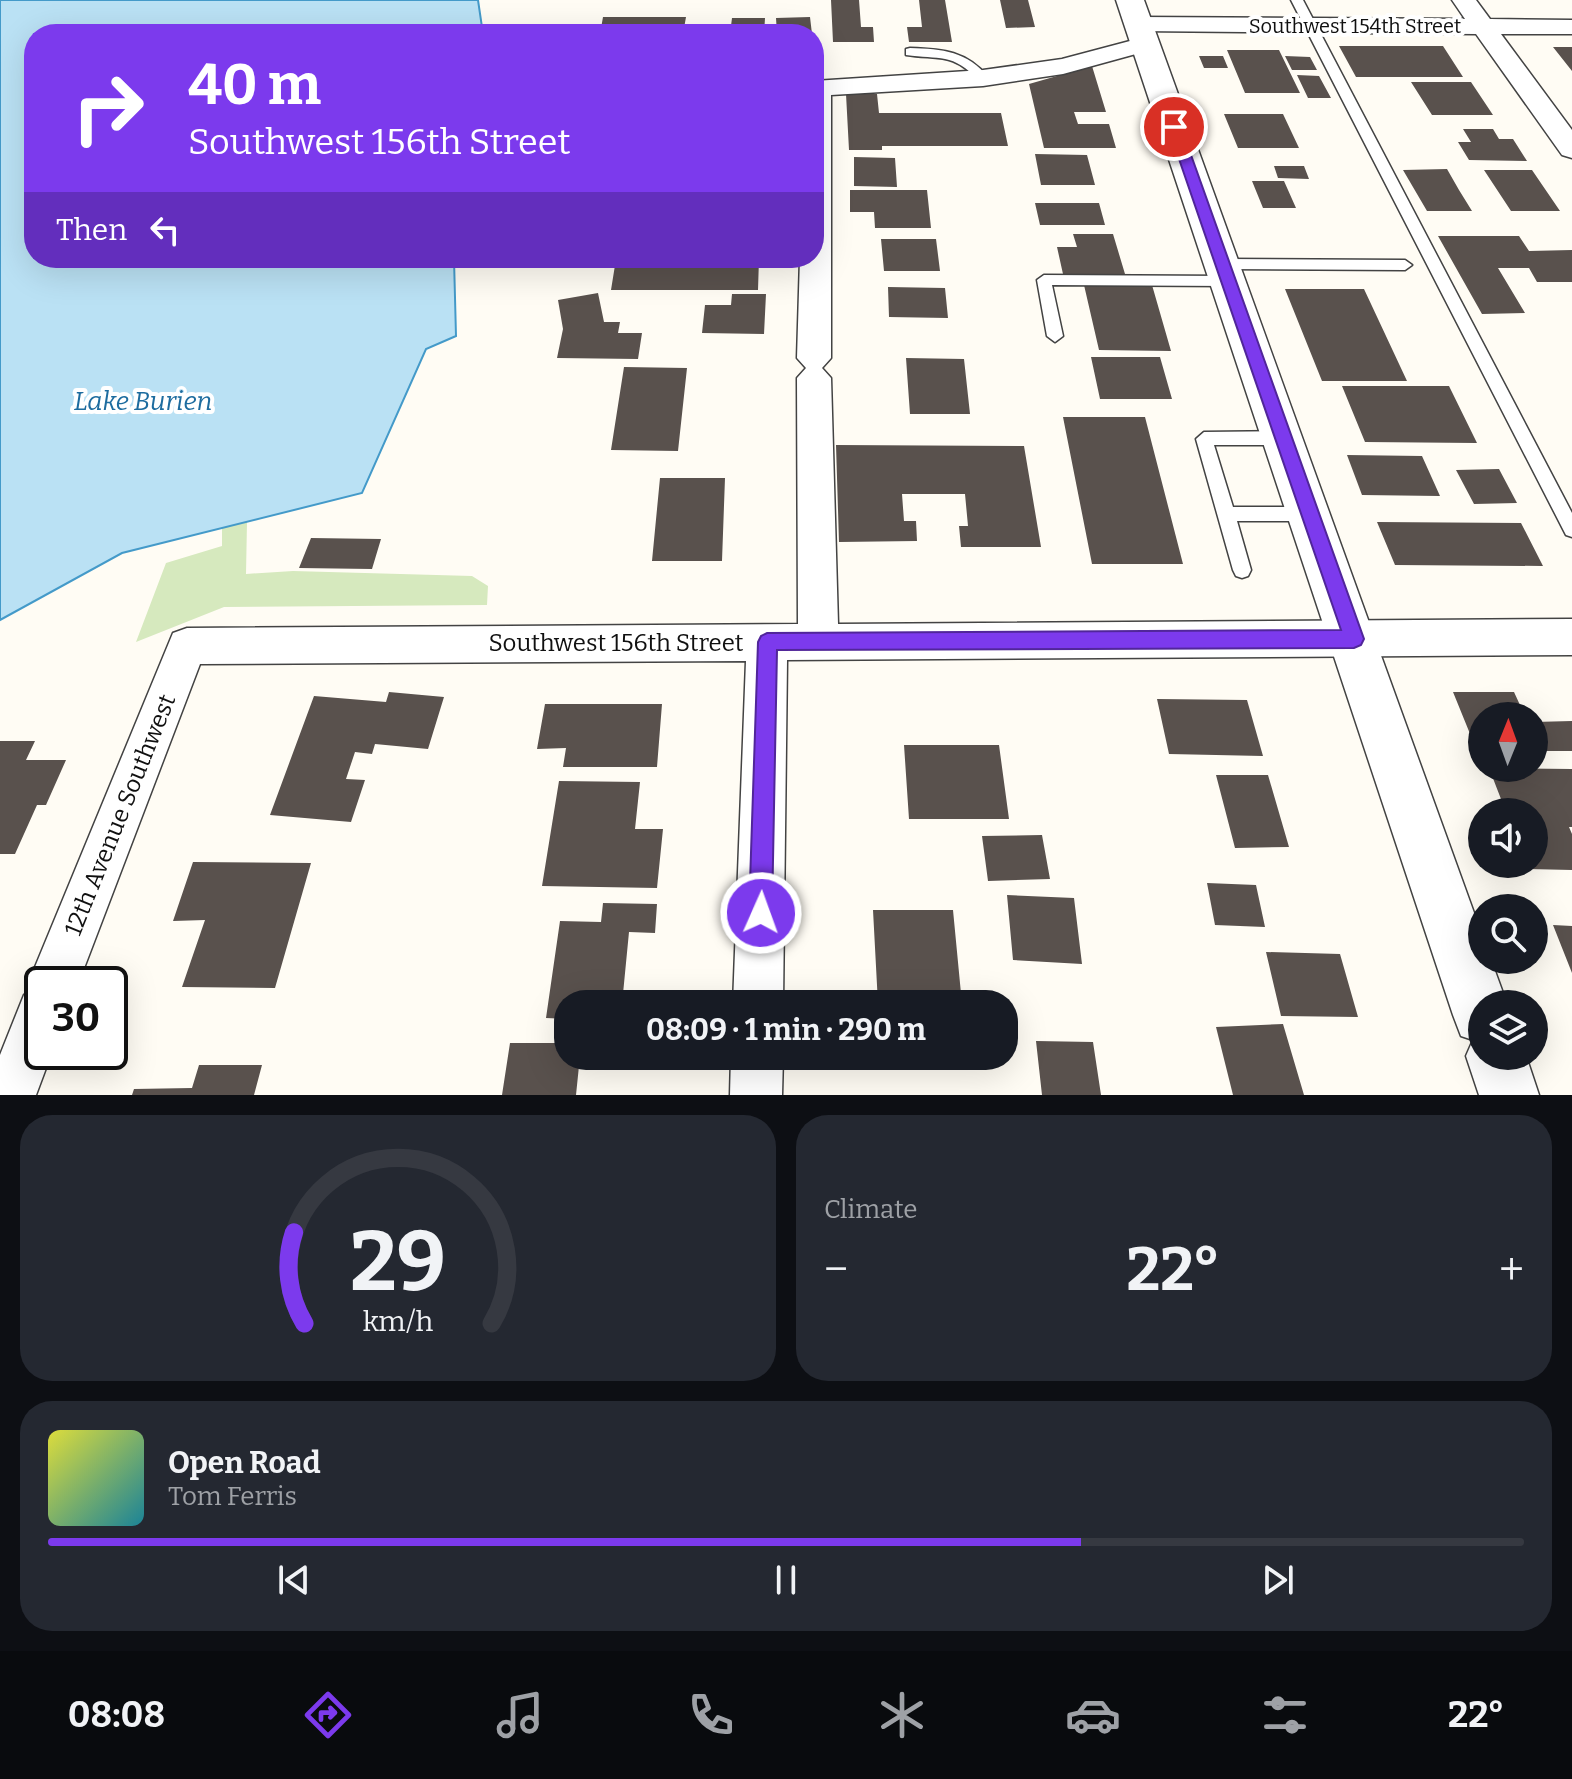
<!DOCTYPE html>
<meta charset="utf-8">
<style>
body{margin:0;font-family:Bitter,serif;background:#242831;color:#f1f3f6;height:100vh;display:flex;flex-direction:column;font-size:30px;white-space:nowrap}
*{box-sizing:border-box;margin:0}
p{font-size:26px;color:#9ea1a6}
.icon{flex:none;width:44px;height:44px;fill:none;stroke:currentColor;stroke-width:2;stroke-linecap:round;stroke-linejoin:round}
.map{position:relative;height:1095px;overflow:hidden}
.sheet{display:flex;flex-direction:column;gap:20px;padding:20px;background:#0d0f14;flex:1}
.sheet>*{flex:none}
.hud{position:absolute;left:24px;top:24px;width:800px;height:244px;border-radius:32px;box-shadow:0 8px 32px #0002;background:#7c3aed;color:#fff;overflow:hidden}
.needle{width:52px;rotate:1deg}
.tools{position:absolute;left:1468px;top:702px;display:grid;gap:16px}
.tools a{display:grid;place-items:center;width:80px;height:80px;border-radius:50%;background:#171b24;box-shadow:0 8px 32px #0002;font-size:40px}
.speed{position:absolute;left:24px;top:966px;display:flex;gap:16px;font-size:40px;font-weight:700;text-align:center}
.speed>*{display:grid;place-content:center;width:104px;height:104px;border-radius:50%;background:#171b24;box-shadow:0 8px 32px #0002;line-height:1}
.speed .limit{border:4px solid #111;border-radius:12px;background:#fff;color:#111}
.pin{position:absolute;display:grid;place-items:center;width:68px;height:68px;color:#fff;margin:-34px;border:4px solid #fff;border-radius:50%;box-shadow:0 2px 8px #0007}
.me{position:absolute;width:88px;margin:-44px;rotate:2deg;stroke-linejoin:round;filter:drop-shadow(0 0 6px #0008)}
.turn{display:flex;align-items:center;gap:28px;height:168px;padding:0 32px;font-size:36px}
.turn .icon{width:104px;height:104px;stroke-width:2.5}
.turn b{display:block;font-size:56px;line-height:68px}
.then{display:flex;align-items:center;height:76px;padding:0 32px;background:#0003;gap:16px;font-size:30px}
.big{font-size:60px;font-weight:700;line-height:1.1}
.sheet .widget{flex:1;display:flex;flex-direction:column;justify-content:center;gap:12px;min-width:0;padding:0 28px;border-radius:32px;background:#242831}
.sheet .dial{align-items:center;gap:0}
.dial svg{height:208px;overflow:visible;fill:none;stroke:#363941;stroke-width:7;stroke-linecap:round;text-anchor:middle}
.dial text{fill:#f1f3f6;stroke:none}
.song{display:flex;align-items:center;gap:24px}
.cover{width:96px;height:96px;border-radius:12px;background:linear-gradient(135deg,hsl(60 70% 55%),hsl(190 70% 35%))}
.played{height:8px;border-radius:4px;background:linear-gradient(90deg,#7c3aed 70%,#363941 70%)}
.keys{display:flex;justify-content:space-around;direction:ltr}
.heat{display:flex;justify-content:space-between;align-items:center;font-size:44px;direction:ltr}
.sheet .tiles{flex:1;display:grid;gap:20px;grid-template-columns:1fr 1fr}
.widget:last-child{grid-column:span 2}
.trip{position:absolute;left:554px;top:990px;width:464px;height:80px;border-radius:32px;background:#171b24;box-shadow:0 8px 32px #0002;font-weight:700;line-height:80px;text-align:center}
.menu{display:flex;height:128px;justify-content:space-around;align-items:center;background:#090b0e;color:#9ea1a6}
.menu .icon{width:56px;height:56px}
.menu .on{color:#7c3aed}
.menu b{font-size:36px;color:#f1f3f6}
.map>svg:first-child{display:block}
.green{fill:#d6e9be}
.water{fill:#bae1f4;stroke:#449ac9;stroke-width:2}
.building{fill:#59514d}
.lines{fill:none;stroke-linecap:round;stroke-linejoin:round}
.service-casing{stroke:#434343;stroke-width:3}
.minor-casing{stroke:#434343;stroke-width:3}
.tertiary-casing{stroke:#434343;stroke-width:3}
.service{fill:#fff;fill-rule:evenodd}
.minor{fill:#fff;fill-rule:evenodd}
.tertiary{fill:#fff;fill-rule:evenodd}
.route{fill:#7c3aed;stroke:#51269a;stroke-width:2}
.labels{text-anchor:middle;stroke-width:8;stroke-linejoin:round;paint-order:stroke}
.far-street-label{font-size:20px;fill:#101010;stroke:#fff}
.street-label{font-size:24px;fill:#101010;stroke:#fff}
.water-label{font-size:26px;font-style:italic;fill:#1d6c9f;stroke:#fff}
</style>
<div class="map">
<svg width="1572" height="1095" viewBox="0 0 1572 1095">
<rect width="100%" height="100%" fill="#fffcf4"/>
<path class="green" d="M247,522L246,574L293,571L472,576L488,586L487,605L224,607L136,642L166,563L222,546V528Z"/>
<path class="water" d="M0,0H478L483,34H34V258H450L454,259L456,336L426,349L362,493L122,553L0,620Z"/>
<path class="building" d="M831,0H859L861,27H873L874,42H833Z
M919,0H945L952,42H909L907,27H922Z
M1000,0H1028L1035,27L1006,28Z
M603,17H686L683,34H600Z
M810,17L812,34H777L776,18Z
M732,18H765L764,34H730Z
M1339,46H1443L1463,77H1356Z
M1553,47H1572V71Z
M1227,50H1279L1300,93H1245Z
M1199,56H1223L1228,68H1204Z
M1285,56L1310,57L1317,70H1292Z
M1092,66L1106,112H1074L1078,124H1109L1116,148H1044L1029,84Z
M1297,75L1319,76L1331,98H1308Z
M1411,82H1471L1493,115H1432Z
M846,94H877L879,113H1001L1008,146H882V150H849Z
M1224,114H1283L1299,148H1238Z
M1463,129H1493L1499,139H1513L1527,161L1469,160L1458,142H1471Z
M1035,154L1087,155L1095,185H1041Z
M854,157L895,158L897,187L854,186Z
M1274,166H1304L1309,179L1278,178Z
M1447,169L1459,190L1472,211H1427L1403,170Z
M1484,170H1532L1560,211H1511Z
M1252,181H1284L1296,208H1263Z
M850,190H927L931,228H875L874,212H850Z
M1035,203H1099L1105,225H1040Z
M1073,234H1113L1125,274H1063L1057,247H1077Z
M1438,236H1519L1529,251L1572,250V282H1537L1529,268H1498L1525,313L1482,314Z
M881,239H936L940,271H884Z
M759,258L758,290H611L616,259Z
M1084,285H1152L1171,351L1099,350Z
M888,287L945,288L948,318L889,317Z
M1285,289H1364L1407,381H1322Z
M598,293L604,322H620L618,333H642L638,359L557,358L563,329L558,300Z
M732,294H766L764,334L702,333L705,305H731Z
M1091,357H1160L1172,399H1100Z
M906,358L964,359L970,414H910Z
M624,367L687,368L678,451L611,450Z
M1342,386H1449L1477,443L1365,442Z
M1063,417H1145L1183,564H1092Z
M836,445L1024,446L1041,547H961L959,526H968L965,494H902L904,521H916L917,541L839,542Z
M1347,455L1422,456L1440,496L1362,495Z
M1499,469L1517,503L1474,504L1456,470Z
M660,478H725L722,561H652Z
M1377,522L1521,523L1543,566L1395,565Z
M311,538L381,539L372,569L299,568Z
M389,692L444,697L428,749L375,744L372,754L355,752L346,779L365,780L351,822L270,815L314,696L386,702Z
M1453,692H1514L1525,716H1482V751H1477Z
M1157,699L1247,700L1263,756L1169,754Z
M545,704H662L657,767H563L566,748L537,749Z
M1572,721V751H1534V722Z
M0,741H35L26,760H66L46,805H37L15,854H0Z
M904,745H999L1009,819H909Z
M1489,768L1572,769V827H1569L1572,834V870L1528,869L1526,864H1534V812H1506Z
M1216,775H1268L1289,847L1235,848Z
M559,781L640,782L635,829H663L657,888L542,886Z
M1042,835L1050,879L988,881L982,836Z
M193,862L311,863L275,988L182,987L205,920L173,921Z
M1207,883L1256,885L1265,927L1215,925Z
M1007,895L1074,898L1082,964L1013,960Z
M603,903L657,904L655,933L629,932L622,1004H568V1019L546,1018L560,921L601,922Z
M873,910H953L962,1004H878Z
M1553,925L1572,926V973Z
M1266,952L1340,954L1358,1017L1281,1016Z
M1283,1024L1304,1095H1233L1216,1027Z
M1036,1041L1093,1042L1101,1095H1042Z
M510,1043H568V1056H580L576,1095H502Z
M199,1065H262L254,1095H132L134,1089L192,1088Z"/>
<g class="lines">
<g class="service-casing">
<path id="service" d="M1291,0H1303L1572,513V537L1566,535Z
M910,48C943,49 967,51 989,78L979,81C953,52 939,60 906,55V49Z
M1222,259L1405,260L1412,265L1405,270L1222,269L1215,264Z
M1044,275L1228,276L1235,281L1228,286L1052,285L1063,336L1055,342L1047,336L1037,280Z
M1283,431L1291,438L1283,445H1214L1233,507H1310L1316,509L1319,514L1316,519L1310,521H1237L1251,570L1248,576L1242,578L1236,576L1233,570L1196,439L1204,432Z"/>
</g>
<g class="minor-casing">
<path id="minor" d="M1452,0H1476L1490,19L1572,20V34H1501L1572,130V158L1562,155L1476,34L1138,31L1129,29L1126,24L1129,19L1138,17L1465,19Z
M1145,37L1154,39L1157,44L1154,49L1063,74L983,86L831,95V358L822,368L831,378L838,624L1572,619V655L787,660L783,1004H733L746,661L200,664L78,984H42V1052H52L36,1095H0V1055L24,995L32,992L28,984L173,633L187,628L798,624L797,378L806,368L797,358L800,258H814V81L983,70L1062,59Z
M731,1056H783L782,1095H730Z"/>
</g>
<g class="tertiary-casing">
<path id="tertiary" d="M1116,0H1144L1482,935V960H1491L1507,1004H1482V1056H1526L1539,1095H1479L1466,1056L1473,1040L1461,1036L1453,1015Z"/>
</g>
<use href="#service" class="service"/>
<use href="#minor" class="minor"/>
<use href="#tertiary" class="tertiary"/>
</g>
<path class="route" d="M1170,124L1181,127L1364,639L1361,645L1354,648L777,650L772,913L769,921L761,925L753,921L749,913L758,642L761,636L767,633L1341,630L1168,127Z"/>
<g class="labels">
<g class="far-street-label">
<text x="1355" y="33">Southwest 154th Street</text>
</g>
<g class="street-label">
<text x="616" y="651">Southwest 156th Street</text>
<text transform="translate(120 815) rotate(-68)" y="8">12th Avenue Southwest</text>
</g>
<g class="water-label">
<text x="143" y="410">Lake Burien</text>
</g>
</g>
</svg>
<div class="tools">
<a><svg class="needle" viewBox="-14 -14 28 28"><path d="M0-13l5 13h-10z" fill="#e53935"/><path d="M0 13l5-13h-10z" fill="#9ea1a6"/></svg></a>
<a><svg class="icon" aria-label="sound" viewBox="0 0 24 24"><path d="M4 9h4l5-4v14l-5-4H4zM17 9q2 3 0 6"/></svg></a>
<a><svg class="icon" aria-label="search" viewBox="0 0 24 24"><circle cx="10" cy="10" r="6"/><path d="M15 15l6 6"/></svg></a>
<a><svg class="icon" aria-label="layers" viewBox="0 0 24 24"><path d="M12 4l9 5-9 5-9-5zM3 14l9 5 9-5"/></svg></a>
</div>
<div class="speed"><div class="limit">30</div></div>
<div class="pin" style="left:1174px;top:127px;background:#d93025"><svg class="icon" aria-label="arrive" viewBox="0 0 24 24"><path d="M6 21V4h12l-3 4 3 4H6"/></svg></div>
<svg class="me" style="left:761px;top:913px" viewBox="-20 -20 40 40"><circle r="17" fill="#7c3aed" stroke="#fff" stroke-width="3"/><path d="M0-11L8 9 0 5-8 9z" fill="#fff"/></svg>
<div class="trip">08:09 · 1 min · 290 m</div>
<div class="hud">
<div class="turn"><svg class="icon" aria-label="right" viewBox="0 0 24 24"><path d="M7 20v-9h11M14 6l5 5-5 5"/></svg><div><b>40 m</b>Southwest 156th Street</div></div>
<div class="then">Then<svg class="icon" aria-label="left" viewBox="0 0 24 24"><path d="M17 20v-9H6M10 6l-5 5 5 5"/></svg></div>
</div>
</div>
<section class="sheet">
<div class="tiles">
<div class="widget dial"><svg viewBox="0 0 100 80">
<path d="M14 69A42 42 0 1 1 86 69"/>
<path d="M14 69A42 42 0 0 1 10 34" stroke="#7c3aed"/>
<text x="50" y="56" font-size="32" font-weight="700">29</text>
<text x="50" y="72" font-size="11">km/h</text>
</svg></div>
<div class="widget"><p>Climate</p>
<div class="heat"><a>−</a><b class="big">22°</b><a>+</a></div>
</div>
<div class="widget">
<div class="song"><i class="cover"></i><div><b>Open Road</b><p>Tom Ferris</p></div></div>
<div class="played"></div>
<div class="keys"><svg class="icon" aria-label="previous" viewBox="0 0 24 24"><path d="M18 5L8 12l10 7zM5 5v14"/></svg><svg class="icon" aria-label="pause" viewBox="0 0 24 24"><path d="M8 5v14M16 5v14"/></svg><svg class="icon" aria-label="next" viewBox="0 0 24 24"><path d="M6 5l10 7-10 7zM19 5v14"/></svg></div>
</div>
</div>
</section>
<nav class="menu">
<b>08:08</b>
<svg class="icon on" aria-label="directions" viewBox="0 0 24 24"><path d="M12 3l9 9-9 9-9-9zM9 14v-3h6M13 9l2 2-2 2"/></svg>
<svg class="icon" aria-label="music" viewBox="0 0 24 24"><path d="M9 18V5l10-2v13"/><circle cx="6" cy="18" r="3"/><circle cx="16" cy="16" r="3"/></svg>
<svg class="icon" aria-label="phone" viewBox="0 0 24 24"><path d="M5 4h4l2 5-3 2q2 4 5 5l2-3 5 2v4C11 20 4 13 5 4z"/></svg>
<svg class="icon" aria-label="climate" viewBox="0 0 24 24"><path d="M12 3v18M4 7l16 10M4 17L20 7"/></svg>
<svg class="icon" aria-label="car" viewBox="0 0 24 24"><path d="M5 17H2v-5l4-1 3-4h7l3 4 3 1v5h-3M9 17h6M6 11h13"/><circle cx="7" cy="17" r="2"/><circle cx="17" cy="17" r="2"/></svg>
<svg class="icon" aria-label="filters" viewBox="0 0 24 24"><path d="M4 7h16M4 17h16"/><circle cx="9" cy="7" r="2"/><circle cx="15" cy="17" r="2"/></svg>
<b>22°</b>
</nav>
